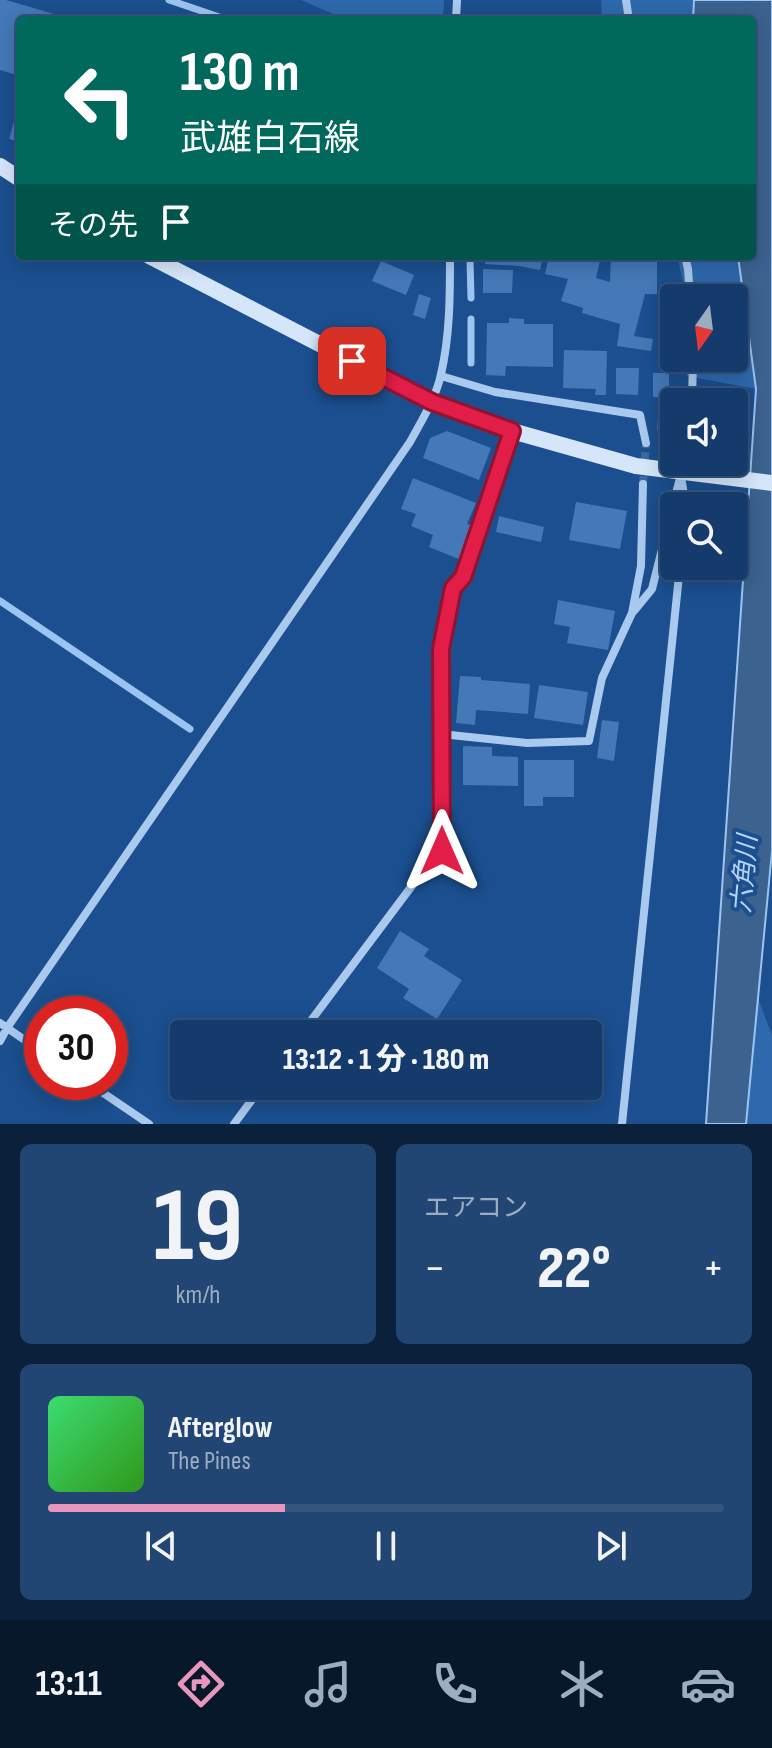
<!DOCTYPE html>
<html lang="ja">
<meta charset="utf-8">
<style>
body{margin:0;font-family:"Sofia Sans Condensed","Noto Sans JP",sans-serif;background:#214673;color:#f1f3f6;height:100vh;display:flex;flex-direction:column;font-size:30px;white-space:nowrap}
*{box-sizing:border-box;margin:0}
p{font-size:26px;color:#9dadc1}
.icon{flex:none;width:44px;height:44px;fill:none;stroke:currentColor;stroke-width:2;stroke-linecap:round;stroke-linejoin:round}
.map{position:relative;height:1124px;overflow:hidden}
.side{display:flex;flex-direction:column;gap:20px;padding:20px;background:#0b203b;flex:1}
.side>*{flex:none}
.guide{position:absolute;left:16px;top:16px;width:740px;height:244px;border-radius:8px;box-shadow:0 4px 20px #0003,0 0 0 2px #33557e;background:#00695c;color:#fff;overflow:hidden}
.needle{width:52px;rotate:194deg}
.fabs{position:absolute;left:660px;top:284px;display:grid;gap:16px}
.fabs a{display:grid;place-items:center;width:88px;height:88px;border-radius:8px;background:#143b6b;box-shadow:0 4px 20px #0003,0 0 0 2px #33557e;font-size:40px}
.speed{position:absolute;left:24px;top:996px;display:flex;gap:16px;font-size:40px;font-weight:700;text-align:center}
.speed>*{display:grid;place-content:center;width:104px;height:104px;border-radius:50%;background:#143b6b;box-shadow:0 4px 20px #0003,0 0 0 2px #33557e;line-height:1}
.speed .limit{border:12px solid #d22;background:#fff;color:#111}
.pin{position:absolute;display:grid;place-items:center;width:68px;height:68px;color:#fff;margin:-34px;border-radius:16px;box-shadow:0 4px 12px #0006}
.me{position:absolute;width:88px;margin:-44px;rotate:0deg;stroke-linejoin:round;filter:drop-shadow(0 0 6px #0008)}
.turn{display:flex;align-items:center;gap:28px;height:168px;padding:0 32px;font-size:36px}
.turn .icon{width:104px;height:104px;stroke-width:2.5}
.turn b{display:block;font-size:56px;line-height:68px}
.then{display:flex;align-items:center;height:76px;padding:0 32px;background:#0003;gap:16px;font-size:30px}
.big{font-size:60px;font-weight:800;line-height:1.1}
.side .card{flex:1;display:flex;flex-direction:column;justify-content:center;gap:12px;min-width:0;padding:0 28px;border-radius:12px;background:#214673}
.side .dial{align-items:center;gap:0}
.dial b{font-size:104px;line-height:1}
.song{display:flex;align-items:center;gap:24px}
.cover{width:96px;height:96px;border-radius:12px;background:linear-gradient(135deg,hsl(140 70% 55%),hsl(110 70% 35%))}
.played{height:8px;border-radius:4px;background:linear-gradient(90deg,#e797bd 35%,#33557e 35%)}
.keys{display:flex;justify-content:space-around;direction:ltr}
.heat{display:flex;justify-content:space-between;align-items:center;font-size:44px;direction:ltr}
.side .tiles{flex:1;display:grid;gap:20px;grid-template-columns:1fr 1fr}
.card:last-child{grid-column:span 2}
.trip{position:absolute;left:170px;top:1020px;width:432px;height:80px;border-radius:8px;background:#143b6b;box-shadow:0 4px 20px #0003,0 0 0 2px #33557e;font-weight:800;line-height:80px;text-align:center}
.tab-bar{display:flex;height:128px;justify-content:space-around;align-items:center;background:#08182b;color:#9dadc1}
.tab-bar .icon{width:56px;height:56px}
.tab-bar .active{color:#e797bd}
.tab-bar b{font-size:36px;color:#f1f3f6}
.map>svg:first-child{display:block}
.green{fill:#2e69ad}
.water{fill:#3c6290;stroke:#9cc4f0;stroke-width:2}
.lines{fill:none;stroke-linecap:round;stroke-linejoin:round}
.stream{stroke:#9cc4f0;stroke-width:7}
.building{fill:#4478b7}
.street-tunnel{stroke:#3d69a0;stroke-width:8;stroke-dasharray:8 4;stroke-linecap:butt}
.street{stroke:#a9c9ee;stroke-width:8}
.secondary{stroke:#d6e6fa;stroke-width:16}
.route-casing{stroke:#92132f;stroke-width:20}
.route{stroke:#e11d48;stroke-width:14}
.labels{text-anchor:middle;stroke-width:8;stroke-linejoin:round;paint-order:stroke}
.water-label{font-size:26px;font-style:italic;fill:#b5d3f5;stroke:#1b4f8f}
</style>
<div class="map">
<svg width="772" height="1124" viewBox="0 0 772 1124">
<rect width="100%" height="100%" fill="#1b4f8f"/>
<path class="green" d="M301,0H444L443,20H347Z
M601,0H694L693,20H602Z
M677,256H738L756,389L687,376L686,358H734V298H684L683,282Z
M758,998L772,1035V1124H746Z"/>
<path class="water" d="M694,0H772V851L746,1124H706L756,389L738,256H752V20H693Z"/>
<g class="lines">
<path class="stream" d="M169,0L228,20
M470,260L471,298
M471,319V363
M0,601L190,729"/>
</g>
<path class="building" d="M0,0H6L71,19L20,20V76L0,70Z
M17,111H20V142L9,139Z
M485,256H543L540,270L519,266L485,264Z
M549,256H601L596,278L610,282L611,256H657V294H645L634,336L653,339L651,351L617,346L620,324L582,313L583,308L561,301L568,279L545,274Z
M381,261L414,275L406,295L372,281Z
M483,269L513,270L512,293H483Z
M419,294L431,298L425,319L413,315Z
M509,318L524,319V324H553V367L506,366L505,376L486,375L487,323H509Z
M564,350L607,351L606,395H595L596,389L563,388Z
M616,368H639L638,395L616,394Z
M653,373H669V398L653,397Z
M658,418L669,419L667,432L657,430Z
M447,431L491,448L479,480L423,458L430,438Z
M413,478L476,503L467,524L474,526L461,560L429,547L433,535L411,526L416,514L401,509Z
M576,502L627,511L620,549L569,540Z
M499,516L544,527L541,542L496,532Z
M558,600L615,611L608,650L567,643L570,627L554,624Z
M460,676L481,677V680L530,684L528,714L476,710L475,725L456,723Z
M539,685L588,692L583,725L534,718Z
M602,720L619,722L614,761L597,758Z
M463,746L492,747V756L518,757V786L463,785Z
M524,760H574V797H543V806H524Z
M400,931L429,949L424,956L462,980L437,1019L403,998L409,989L377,968Z"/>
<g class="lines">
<path class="street-tunnel" d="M643,484L646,443"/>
<path class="street" d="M626,0L629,20
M456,20L457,0
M685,256L688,269L690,298
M441,376L495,392L640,415L646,443
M692,402L693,358
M681,477L686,506
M634,611L652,589L684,462
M441,734L527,743L589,741L602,678L632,613L641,566L643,484
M0,1023L42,1052
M301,1034L426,867L442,851L441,649L453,588L463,577L512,431
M0,1041L7,1028L410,442C422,420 436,398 441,374C450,336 450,295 450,256
M87,1082L149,1124
M234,1124L262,1086
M622,1124L680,566"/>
<path class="secondary" d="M0,166L20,179
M149,256L432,402L512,431L636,466L772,483"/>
</g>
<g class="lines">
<g class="route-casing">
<path id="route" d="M352,361L432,402L512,431L463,577L453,588L441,649L442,851"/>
</g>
<use href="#route" class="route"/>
</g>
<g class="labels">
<g class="water-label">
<text transform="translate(744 874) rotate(-85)" y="9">六角川</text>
</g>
</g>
</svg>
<div class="fabs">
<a><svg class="needle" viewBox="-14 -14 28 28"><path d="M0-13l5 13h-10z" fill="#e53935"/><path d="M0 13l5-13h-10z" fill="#9dadc1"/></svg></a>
<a><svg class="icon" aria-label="sound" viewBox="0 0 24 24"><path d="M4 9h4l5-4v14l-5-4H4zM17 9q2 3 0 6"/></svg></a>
<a><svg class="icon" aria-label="search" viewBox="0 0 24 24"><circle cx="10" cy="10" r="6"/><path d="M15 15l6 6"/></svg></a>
</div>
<div class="speed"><div class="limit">30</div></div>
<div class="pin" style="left:352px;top:361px;background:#d93025"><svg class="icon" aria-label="arrive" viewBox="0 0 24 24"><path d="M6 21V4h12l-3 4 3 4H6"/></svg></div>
<svg class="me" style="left:442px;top:851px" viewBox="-20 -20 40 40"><path d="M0-17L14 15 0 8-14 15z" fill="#e11d48" stroke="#fff" stroke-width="4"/></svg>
<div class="trip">13:12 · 1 分 · 180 m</div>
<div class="guide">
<div class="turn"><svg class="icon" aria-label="left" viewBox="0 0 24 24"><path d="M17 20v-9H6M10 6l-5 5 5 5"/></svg><div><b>130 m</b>武雄白石線</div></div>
<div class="then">その先<svg class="icon" aria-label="arrive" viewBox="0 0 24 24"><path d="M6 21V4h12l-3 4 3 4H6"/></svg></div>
</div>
</div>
<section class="side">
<div class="tiles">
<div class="card dial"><b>19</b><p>km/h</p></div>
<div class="card"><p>エアコン</p>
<div class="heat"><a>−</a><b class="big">22°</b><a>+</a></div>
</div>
<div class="card">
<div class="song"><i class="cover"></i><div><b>Afterglow</b><p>The Pines</p></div></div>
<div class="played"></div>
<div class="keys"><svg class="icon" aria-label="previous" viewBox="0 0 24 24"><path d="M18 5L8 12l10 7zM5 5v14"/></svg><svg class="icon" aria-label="pause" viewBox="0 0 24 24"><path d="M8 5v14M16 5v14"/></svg><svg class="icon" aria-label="next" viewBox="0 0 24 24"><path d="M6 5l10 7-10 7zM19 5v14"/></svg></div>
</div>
</div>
</section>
<nav class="tab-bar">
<b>13:11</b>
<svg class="icon active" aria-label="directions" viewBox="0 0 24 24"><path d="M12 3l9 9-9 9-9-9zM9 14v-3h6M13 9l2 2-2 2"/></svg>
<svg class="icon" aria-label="music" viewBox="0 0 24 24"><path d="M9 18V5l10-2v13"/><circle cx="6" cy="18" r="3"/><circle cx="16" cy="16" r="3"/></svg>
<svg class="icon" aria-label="phone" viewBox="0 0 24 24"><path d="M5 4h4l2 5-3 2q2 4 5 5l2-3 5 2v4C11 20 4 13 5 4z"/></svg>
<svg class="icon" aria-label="climate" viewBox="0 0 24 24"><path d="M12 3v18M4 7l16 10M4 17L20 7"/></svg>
<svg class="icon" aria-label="car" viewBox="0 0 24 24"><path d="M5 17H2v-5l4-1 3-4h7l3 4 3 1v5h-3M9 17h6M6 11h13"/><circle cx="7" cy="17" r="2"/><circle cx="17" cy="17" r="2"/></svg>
</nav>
